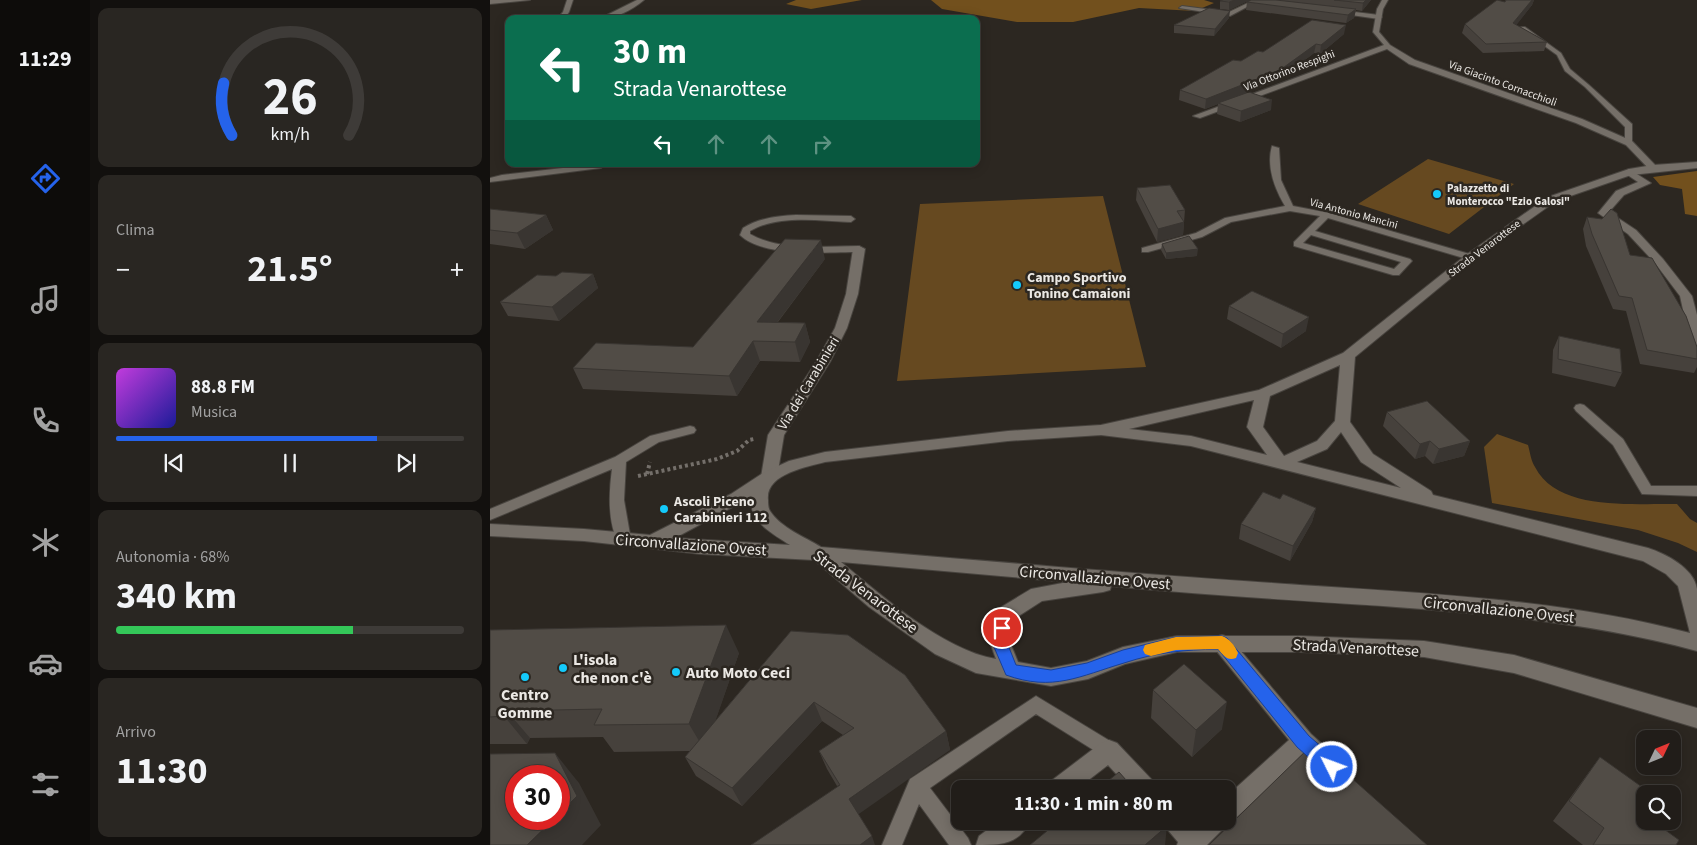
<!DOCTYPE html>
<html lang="it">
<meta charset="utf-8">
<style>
body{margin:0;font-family:"Source Sans 3",sans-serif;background:#292622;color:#f1f3f6;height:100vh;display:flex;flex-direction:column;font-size:19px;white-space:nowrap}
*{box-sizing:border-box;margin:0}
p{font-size:16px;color:#a2a2a2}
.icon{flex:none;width:28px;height:28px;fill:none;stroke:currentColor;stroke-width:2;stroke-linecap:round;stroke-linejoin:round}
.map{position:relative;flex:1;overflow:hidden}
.details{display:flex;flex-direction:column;gap:8px;padding:8px;background:#12100e;width:400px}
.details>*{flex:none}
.hud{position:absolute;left:15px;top:15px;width:475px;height:152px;border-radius:10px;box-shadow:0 2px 12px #0003,0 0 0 1px #3e3b38;background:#0b6e4f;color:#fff;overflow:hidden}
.needle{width:32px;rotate:47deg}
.tools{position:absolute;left:1146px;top:730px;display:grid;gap:10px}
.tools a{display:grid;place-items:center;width:45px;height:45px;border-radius:10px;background:#211d19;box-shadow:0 2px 12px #0003,0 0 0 1px #3e3b38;font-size:25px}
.speed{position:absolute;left:15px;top:765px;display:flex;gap:10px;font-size:25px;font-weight:700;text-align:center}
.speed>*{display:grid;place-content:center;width:65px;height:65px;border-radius:50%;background:#211d19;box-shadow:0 2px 12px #0003,0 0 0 1px #3e3b38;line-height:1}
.speed .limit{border:8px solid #d22;background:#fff;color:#111}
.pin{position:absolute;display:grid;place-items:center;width:42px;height:42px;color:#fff;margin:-21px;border:2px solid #fff;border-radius:50%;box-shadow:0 1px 5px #0007}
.me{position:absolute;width:55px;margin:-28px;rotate:312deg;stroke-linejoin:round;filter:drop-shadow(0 0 4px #0008)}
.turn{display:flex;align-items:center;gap:18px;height:105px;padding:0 25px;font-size:22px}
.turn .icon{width:65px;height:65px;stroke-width:2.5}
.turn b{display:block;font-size:35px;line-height:42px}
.lanes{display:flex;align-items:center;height:48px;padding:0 25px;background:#0003;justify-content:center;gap:25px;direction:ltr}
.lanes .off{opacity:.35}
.big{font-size:38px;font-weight:700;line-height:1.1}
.details .card{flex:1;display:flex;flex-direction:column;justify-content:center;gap:8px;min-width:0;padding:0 18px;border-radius:10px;background:#292622}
.details .dial{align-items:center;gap:0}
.dial svg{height:130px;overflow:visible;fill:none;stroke:#3e3b38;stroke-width:7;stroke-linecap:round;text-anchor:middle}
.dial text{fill:#f1f3f6;stroke:none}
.song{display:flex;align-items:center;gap:15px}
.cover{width:60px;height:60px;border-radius:8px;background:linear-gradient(135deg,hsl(290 70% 55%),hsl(240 70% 35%))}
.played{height:5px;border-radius:2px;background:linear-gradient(90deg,#2563eb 75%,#3e3b38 75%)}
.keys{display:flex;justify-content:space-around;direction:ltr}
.heat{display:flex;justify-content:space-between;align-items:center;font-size:28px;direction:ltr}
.charge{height:8px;border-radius:4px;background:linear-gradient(90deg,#34c759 68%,#3e3b38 0)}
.trip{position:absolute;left:461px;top:780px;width:285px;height:50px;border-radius:10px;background:#211d19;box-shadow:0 2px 12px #0003,0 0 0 1px #3e3b38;font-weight:700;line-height:50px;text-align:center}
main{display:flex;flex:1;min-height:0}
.tab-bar{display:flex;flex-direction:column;width:90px;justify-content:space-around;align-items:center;background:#0d0c0a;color:#a2a2a2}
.tab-bar .icon{width:35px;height:35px}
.tab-bar .on{color:#2563eb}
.tab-bar b{font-size:22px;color:#f1f3f6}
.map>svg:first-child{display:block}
.green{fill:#664920}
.forest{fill:#72501d}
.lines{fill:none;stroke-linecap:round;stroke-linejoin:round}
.service-casing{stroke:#48443f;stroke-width:2}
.minor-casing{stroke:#48443f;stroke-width:2}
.secondary-casing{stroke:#48443f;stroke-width:2}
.path{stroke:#746f6a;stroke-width:4;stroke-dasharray:3 3;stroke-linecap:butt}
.service{fill:#756f68;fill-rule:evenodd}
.minor{fill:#756f68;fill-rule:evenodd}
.secondary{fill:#756f68;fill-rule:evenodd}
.wall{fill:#46413c}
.shaded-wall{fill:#393531}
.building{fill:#514c46;stroke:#393531}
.route{fill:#2563eb;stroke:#184099}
.slow{fill:#f59e0b}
.poi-dot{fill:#14cafb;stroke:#2c2721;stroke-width:2}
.labels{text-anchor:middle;stroke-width:5;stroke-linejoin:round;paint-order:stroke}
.far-street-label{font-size:11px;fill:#ebe8e4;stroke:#2c2721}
.far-poi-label{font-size:11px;font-weight:bold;fill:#ebe8e4;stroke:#2c2721;text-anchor:start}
.poi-label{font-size:14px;font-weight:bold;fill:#ebe8e4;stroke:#2c2721;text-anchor:start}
.street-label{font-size:14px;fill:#ebe8e4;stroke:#2c2721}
.near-street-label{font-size:16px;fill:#ebe8e4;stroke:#2c2721}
.near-poi-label{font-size:16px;font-weight:bold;fill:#ebe8e4;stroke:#2c2721;text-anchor:start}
</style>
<main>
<nav class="tab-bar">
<b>11:29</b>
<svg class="icon on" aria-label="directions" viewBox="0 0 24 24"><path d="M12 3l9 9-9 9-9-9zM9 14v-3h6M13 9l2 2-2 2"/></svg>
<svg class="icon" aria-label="music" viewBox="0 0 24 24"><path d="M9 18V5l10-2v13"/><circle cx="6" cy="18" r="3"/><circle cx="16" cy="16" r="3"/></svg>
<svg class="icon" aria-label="phone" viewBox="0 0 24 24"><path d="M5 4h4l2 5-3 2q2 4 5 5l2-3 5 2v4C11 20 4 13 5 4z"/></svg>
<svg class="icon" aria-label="climate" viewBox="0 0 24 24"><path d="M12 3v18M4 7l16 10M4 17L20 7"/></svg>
<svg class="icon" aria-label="car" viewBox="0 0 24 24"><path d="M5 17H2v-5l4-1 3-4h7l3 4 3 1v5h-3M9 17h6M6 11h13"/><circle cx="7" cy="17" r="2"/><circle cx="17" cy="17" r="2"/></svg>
<svg class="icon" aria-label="filters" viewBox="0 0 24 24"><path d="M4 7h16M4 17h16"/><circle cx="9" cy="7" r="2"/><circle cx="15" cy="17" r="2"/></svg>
</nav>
<section class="details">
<div class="card dial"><svg viewBox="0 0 100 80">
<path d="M14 69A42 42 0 1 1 86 69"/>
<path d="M14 69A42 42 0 0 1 9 37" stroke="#2563eb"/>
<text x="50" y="56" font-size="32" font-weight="700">26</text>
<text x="50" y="72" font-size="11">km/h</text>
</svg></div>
<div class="card"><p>Clima</p>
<div class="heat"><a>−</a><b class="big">21.5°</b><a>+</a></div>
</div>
<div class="card">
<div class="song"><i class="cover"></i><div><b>88.8 FM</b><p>Musica</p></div></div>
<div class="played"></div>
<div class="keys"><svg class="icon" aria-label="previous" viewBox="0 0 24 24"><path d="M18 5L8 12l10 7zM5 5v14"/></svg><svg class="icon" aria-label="pause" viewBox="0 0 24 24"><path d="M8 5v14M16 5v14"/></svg><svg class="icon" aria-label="next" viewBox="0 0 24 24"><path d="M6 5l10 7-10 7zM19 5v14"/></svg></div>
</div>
<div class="card"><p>Autonomia · 68%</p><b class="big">340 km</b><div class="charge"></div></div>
<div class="card"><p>Arrivo</p><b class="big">11:30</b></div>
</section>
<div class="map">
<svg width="1207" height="845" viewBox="0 0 1207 845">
<rect width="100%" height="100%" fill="#2c2721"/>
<path class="green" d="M938,159L1024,184L959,234L868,204Z
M613,196L656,367L407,381L430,204Z
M1007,434L1038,445C1040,452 1041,461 1045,467C1068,512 1143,503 1187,504L1200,519L1207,523V552L1188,543L1148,530L1002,503L994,447Z"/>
<path class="forest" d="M306,0H372L321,9L296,4Z
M441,0H714L724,3L705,11L649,8L583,22H527L452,9Z
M1207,171V216L1195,214L1192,189L1170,185L1163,177Z"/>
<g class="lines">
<g class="service-casing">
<path id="service" d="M764,0H770L740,16L689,8L692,6L739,12Z
M849,10L889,15L892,17L889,19L847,13Z
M1031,27H1035L1071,53L1080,69L1099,85L1142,124V145L1135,143V127L1095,87L1075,71L1067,55L1031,29Z
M782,146L789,148L791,180L803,206L839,213L983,255L985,257L983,259H977L838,218L825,231L920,259L922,261L909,275H903L804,246V242L830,216L800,211L741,222L712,237L658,252H652V248L706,233L735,218L795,206C785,189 776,167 782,146ZM821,235L911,262L904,269L813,243Z
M108,164H116L111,168L0,182V178L12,175Z
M306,215L361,216L365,219L361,222C329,221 289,214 260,231V234C292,252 333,246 369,246L374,249L369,252C338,252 274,258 250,235L253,228C269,218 287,216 306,215Z
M1090,404L1094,405L1133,439L1161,486H1207V496L1152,494L1123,445L1086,411L1084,408L1086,405Z
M200,426L204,427L206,430L204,433L169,442L136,462L134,500L141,540L139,544L134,545L129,544C117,522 119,492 122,469L0,520V509L125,457L160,436Z
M546,696L625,744L628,750L625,756L619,759L613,756L546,714L440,788L478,838L481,845H459L429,804L412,845H392L420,779Z"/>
</g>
<g class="minor-casing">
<path id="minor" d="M0,0H40L0,4Z
M77,0H83L79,12L74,19H67L73,12Z
M147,0H154C142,10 125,19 109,19Z
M892,0H898L893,9L889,32L900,45L925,60L1092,119L1142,141L1168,168L1166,170H1160L1136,145L1086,123L919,64L897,49L710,118L703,116L894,45L883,32L887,9Z
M1139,169L1161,183L1134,195L1119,212L1146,230L1173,259L1202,296L1207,315V346L1200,342L1190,296L1165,263L1138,234L1108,213L1126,191L1148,182L1136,174L1134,172Z
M369,246L375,249L368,294L357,328L340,362L294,435L287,477L285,481L279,483L273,481L271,477L278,435L326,362L345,328L356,294L363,249Z
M732,635L739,637L821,734L842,753L845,760L842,767L834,771L826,767L813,755L746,818L738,822V795L799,740L725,649L722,643L725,637Z
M619,740L627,743L663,781L666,789H640L618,765L587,789H558L561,781L611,743Z
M509,821H540C529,845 510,845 486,845L489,836Z
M673,821H702L704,824L707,821H737L733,829L717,845H687L688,842L677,829Z"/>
</g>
<g class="secondary-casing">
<path id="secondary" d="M1207,162V168L1141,175L1066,201L984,259L865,357L860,422L883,454L941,491L943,495L1158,548C1176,554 1204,568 1207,589C1207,609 1207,631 1207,651C1103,623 1000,614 893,606C803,600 712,595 621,586L620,590L613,592L552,601L524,619L519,640L528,662L561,668L597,661L633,647L687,636H810L934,641L1024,655L1207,708V728L1024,673L934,657L810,652H687L635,664L598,679L561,686L486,673L445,654L379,607L324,560L211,554L94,541L0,536V524L94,529L160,535L241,494L273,473L299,461L335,452L518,431L611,425L769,390L853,353L976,255L1058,197L1139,169L1163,165ZM850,365L845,421L827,441L794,456L773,427L780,396ZM764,400L757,427L777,455L701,436L639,429ZM851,432L871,462L911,488L807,462L837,449ZM611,435L701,446L1153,561L1176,574L1188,586L1200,633C1064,597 922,593 782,583C632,573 482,560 331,547C315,537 291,528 280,511C278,508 278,503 278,500C275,474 317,467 335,462L518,441ZM261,497C262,502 261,508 263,513C268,526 289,538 300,545L185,538ZM351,562L578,582L541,589L508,609L499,640L506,659C453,650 392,596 351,562Z"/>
</g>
<path class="path" d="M157,474L160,462
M148,476L227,459L247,451L259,440L264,439"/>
<use href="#service" class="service"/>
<use href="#minor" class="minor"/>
<use href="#secondary" class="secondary"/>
</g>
<path class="wall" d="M760,0L739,10L730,9V1Z
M761,0H881L872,11L866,10L864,18L856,23L756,10L757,2Z
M1016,0H1044L1042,5L1026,25L1057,42L1054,51L993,53L972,33L975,24L1015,2Z
M739,18L724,36L684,33V25Z
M854,34L830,54L824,53L789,80L755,93L781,110L750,122L727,114L728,104L715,109L689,100L690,90L751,61L773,52Z
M647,188L695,210L693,235L667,242L646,200Z
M0,209L56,215L63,230L35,249L0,244Z
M1097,217L1140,255L1207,359V367L1204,373L1150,364L1136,311L1123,309L1096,246L1093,229Z
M672,244L707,256L676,259L671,250Z
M335,259L288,322L315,323L320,342L310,362L270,361L247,396L93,389L83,368L203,347Z
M103,274L108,288L69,321L18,316L10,302L66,276Z
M739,306L816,331L791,348L737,319Z
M1069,336L1132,373L1125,387L1062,373L1063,350Z
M897,412L980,441L974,456L943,464L935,456L925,459L893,426Z
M826,508L822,522L800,561L749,539L751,524Z
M0,630L249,653L225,721L301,631L456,731L460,750L347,786L337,769L329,751L353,735L332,721L252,806L206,776L195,757L200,751L124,752L113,737L40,738L37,744H0Z
M663,690L732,729L702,757L661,718Z
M1110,757L1147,810L1186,845H1093L1063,821Z"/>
<path class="shaded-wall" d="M745,0H760L739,10V2Z
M876,0H881L872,11L873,3Z
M1042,0H1044L1042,5L1021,32L1023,23Z
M866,9L864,18L856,23L858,15Z
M740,11L739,18L724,36L725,29Z
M856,25L854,34L830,54L831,45Z
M826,44L824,53L789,80L730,104L728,103V104L715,109L716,99Z
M782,100L781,110L750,122L751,111Z
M56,215L63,230L35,249L27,233Z
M694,222L693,235L667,242L668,229Z
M331,240L335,259L273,341L267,322Z
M708,249L707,256L676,259V253Z
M103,274L108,288L69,321L62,307Z
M819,317L816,331L791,348L793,334Z
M315,323L320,342L310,362L305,342Z
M263,341L270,361L247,396L239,376Z
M940,441L935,456L925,459L930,444Z
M980,441L974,456L943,464L949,449Z
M826,508L822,522L800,561L803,546Z
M236,625L249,653L215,751L199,724Z
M324,702L332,721L252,806L242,788Z
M737,702L732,729L702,757L706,730Z
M17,711L40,738L37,744L14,716Z
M456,731L460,750L366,816L359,799Z
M65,753L89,783L111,825L92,845H37L64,819H69Z
M677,826L675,845H655Z
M382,836L385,845H370Z"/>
<path class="building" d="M733,0H745L739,2L730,1Z
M761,0H786L866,9L858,15L757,2Z
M844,0H876L873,3Z
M1007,0L1015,2L1016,0H1042L1023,23L1057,42L996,44L975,24Z
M719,8L740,11L725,29L684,25Z
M822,20L856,25L831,45L826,44L790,70L716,99L690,90L743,60L751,61L768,51L773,52Z
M759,92L782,100L751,111L728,103Z
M680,185L695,210L687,211L694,222L668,229L647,188Z
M0,209L56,215L27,233L0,230Z
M1121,209L1127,213L1140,255L1162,258L1196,316L1207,347V359L1157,350L1142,298L1129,296L1102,234L1097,217L1112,219Z
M699,236L708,249L676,253L672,244Z
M295,239L331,240L267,322L315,323L305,342L263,341L239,376L83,368L106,343L203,347Z
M72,272L103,274L62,307L10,302L47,275L66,276Z
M762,291L819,317L793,334L739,306Z
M1069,336L1130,349L1132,373L1068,359Z
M937,401L980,441L949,449L940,441L930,444L897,412Z
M773,492L790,499L793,494L826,508L803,546L751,524Z
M236,625L199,724L104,725L112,709L17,711L14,716L0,717V630Z
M301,631L358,635L415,675L456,731L359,799L382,836L370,845H261L350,785L329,751L364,728L324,702L242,788L195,757Z
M694,664L737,702L706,730L663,690Z
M823,744L937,845H719Z
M65,753L87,796L69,814V776H26V819H64L37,845H0V754Z
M1110,757L1159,792L1157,794H1155V797L1147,810L1155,816V821H1163L1189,840L1186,845H1103L1114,828L1079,801Z
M629,772L644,789H608Z
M569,821H673L677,826L655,845H540Z"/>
<path class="route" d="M512,622L517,623L519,628L516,640L526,665L561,670L597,663L633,650L686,637L732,636L737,638L819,736L848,761L850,767L848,773L842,775L836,773L807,747L728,649C694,650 667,652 634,663C590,676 563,692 516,675L501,640L507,623Z"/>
<path class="slow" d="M732,636C740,639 745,646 748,653L746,658C737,661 734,656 728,649L686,650L661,656L655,654L653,650L655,645L686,637Z"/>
<g class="poi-dot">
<circle cx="947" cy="194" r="5"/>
<circle cx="527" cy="285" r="5"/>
<circle cx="174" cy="509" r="5"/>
<circle cx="73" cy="668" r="5"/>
<circle cx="186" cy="672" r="5"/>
<circle cx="35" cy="677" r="5"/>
</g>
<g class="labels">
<g class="far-street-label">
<text transform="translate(799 70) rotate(-21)" y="4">Via Ottorino Respighi</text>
<text transform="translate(1013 83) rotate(20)" y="4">Via Giacinto Cornacchioli</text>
<text transform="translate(864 213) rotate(15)" y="4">Via Antonio Mancini</text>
<text transform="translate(994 248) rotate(-37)" y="4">Strada Venarottese</text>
</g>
<g class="far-poi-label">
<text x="957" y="192">Palazzetto di<tspan x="957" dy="13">Monterocco "Ezio Galosi"</tspan></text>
</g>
<g class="poi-label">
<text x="537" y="282">Campo Sportivo<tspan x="537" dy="16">Tonino Camaioni</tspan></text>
<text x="184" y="506">Ascoli Piceno<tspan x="184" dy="16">Carabinieri 112</tspan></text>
</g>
<g class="street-label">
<text transform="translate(318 383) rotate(-59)" y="5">Via dei Carabinieri</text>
</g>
<g class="near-street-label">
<text transform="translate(201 544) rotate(4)" y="6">Circonvallazione Ovest</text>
<text transform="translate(605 577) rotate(5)" y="6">Circonvallazione Ovest</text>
<text transform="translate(376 591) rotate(37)" y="6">Strada Venarottese</text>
<text transform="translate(1009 609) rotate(6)" y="6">Circonvallazione Ovest</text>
<text transform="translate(866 647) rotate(3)" y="6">Strada Venarottese</text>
</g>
<g class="near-poi-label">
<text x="83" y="665">L'isola<tspan x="83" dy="18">che non c'è</tspan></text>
<text x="196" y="678">Auto Moto Ceci</text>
<text x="35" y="700" text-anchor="middle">Centro<tspan x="35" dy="18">Gomme</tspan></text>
</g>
</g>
</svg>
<div class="tools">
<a><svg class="needle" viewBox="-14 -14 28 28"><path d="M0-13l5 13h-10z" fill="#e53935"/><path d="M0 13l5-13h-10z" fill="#a2a2a2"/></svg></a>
<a><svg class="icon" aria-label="search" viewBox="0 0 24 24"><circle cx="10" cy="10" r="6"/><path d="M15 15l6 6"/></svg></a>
</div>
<div class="speed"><div class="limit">30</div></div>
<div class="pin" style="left:512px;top:628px;background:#d93025"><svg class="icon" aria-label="arrive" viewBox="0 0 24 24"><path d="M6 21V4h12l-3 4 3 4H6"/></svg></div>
<svg class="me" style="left:842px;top:767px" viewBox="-20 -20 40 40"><circle r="17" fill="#2563eb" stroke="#fff" stroke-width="3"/><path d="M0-11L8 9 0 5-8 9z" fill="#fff"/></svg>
<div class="trip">11:30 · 1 min · 80 m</div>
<div class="hud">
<div class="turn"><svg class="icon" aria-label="left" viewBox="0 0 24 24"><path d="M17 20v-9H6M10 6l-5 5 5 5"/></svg><div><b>30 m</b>Strada Venarottese</div></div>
<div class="lanes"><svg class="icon" aria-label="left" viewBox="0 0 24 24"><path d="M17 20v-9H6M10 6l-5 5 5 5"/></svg><svg class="icon off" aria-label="ahead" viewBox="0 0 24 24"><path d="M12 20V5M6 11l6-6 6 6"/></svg><svg class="icon off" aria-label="ahead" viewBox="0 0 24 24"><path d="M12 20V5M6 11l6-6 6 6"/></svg><svg class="icon off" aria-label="right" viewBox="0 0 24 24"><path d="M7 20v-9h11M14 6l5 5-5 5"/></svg></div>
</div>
</div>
</main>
